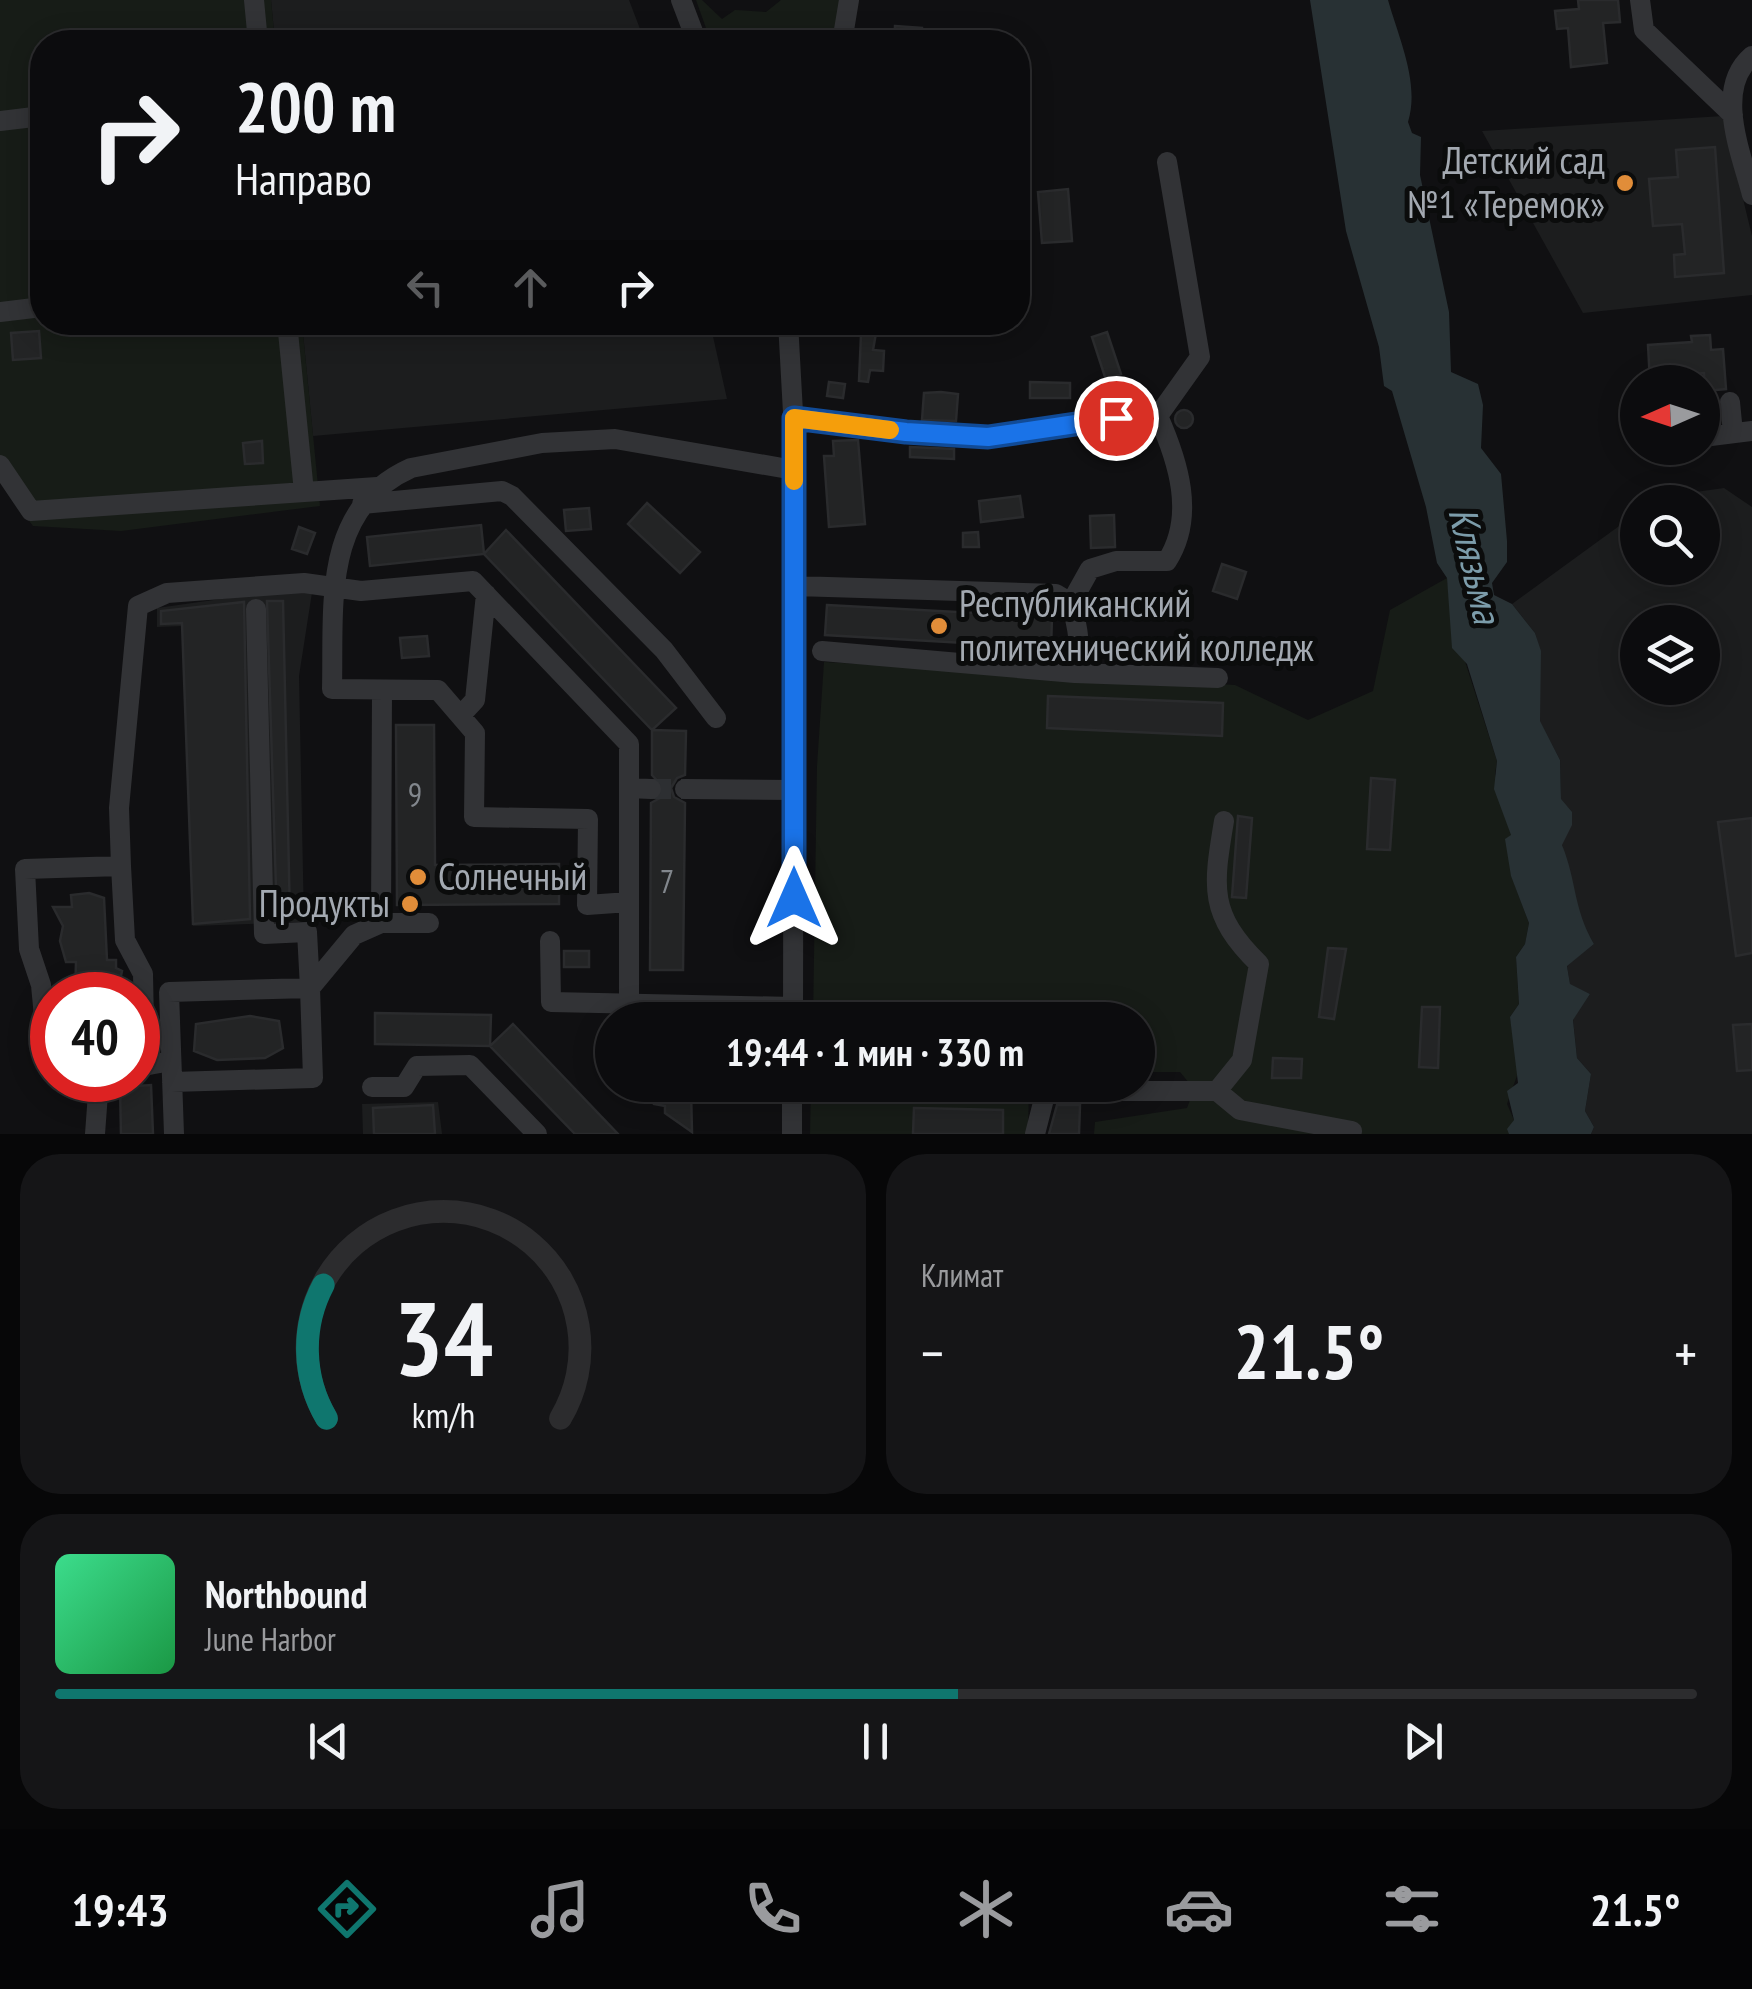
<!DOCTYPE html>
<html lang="ru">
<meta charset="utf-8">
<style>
body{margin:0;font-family:"PT Sans Narrow",sans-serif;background:#151517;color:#f1f3f6;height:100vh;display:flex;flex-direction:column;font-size:38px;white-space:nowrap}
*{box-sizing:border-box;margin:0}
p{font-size:32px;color:#9a9b9e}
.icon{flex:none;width:55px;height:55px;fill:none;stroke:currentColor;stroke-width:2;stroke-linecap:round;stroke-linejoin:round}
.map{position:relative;height:1134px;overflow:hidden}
.sheet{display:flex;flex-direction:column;gap:20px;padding:20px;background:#070708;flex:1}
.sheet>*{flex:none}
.hud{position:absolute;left:30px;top:30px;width:1000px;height:305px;border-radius:40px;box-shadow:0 5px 25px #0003,0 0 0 2px #2c2c2e;background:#0c0c0e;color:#f1f3f6;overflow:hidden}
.needle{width:65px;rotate:267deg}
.buttons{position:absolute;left:1620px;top:365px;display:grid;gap:20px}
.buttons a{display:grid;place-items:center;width:100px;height:100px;border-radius:50%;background:#0c0c0e;box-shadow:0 5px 25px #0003,0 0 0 2px #2c2c2e;font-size:50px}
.speed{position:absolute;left:30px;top:972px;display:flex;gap:20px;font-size:50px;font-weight:700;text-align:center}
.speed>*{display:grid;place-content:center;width:130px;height:130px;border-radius:50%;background:#0c0c0e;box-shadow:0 5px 25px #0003,0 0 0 2px #2c2c2e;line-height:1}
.speed .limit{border:15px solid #d22;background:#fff;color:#111}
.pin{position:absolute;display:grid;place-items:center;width:85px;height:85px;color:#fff;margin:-42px;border:5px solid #fff;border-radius:50%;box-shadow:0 2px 10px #0007}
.me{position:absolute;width:110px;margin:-55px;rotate:0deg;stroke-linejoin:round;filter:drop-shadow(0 0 8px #0008)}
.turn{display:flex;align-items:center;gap:35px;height:210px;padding:0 40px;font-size:45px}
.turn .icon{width:130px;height:130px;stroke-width:2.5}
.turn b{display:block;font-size:70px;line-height:85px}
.lanes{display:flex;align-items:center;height:95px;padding:0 40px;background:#0003;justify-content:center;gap:50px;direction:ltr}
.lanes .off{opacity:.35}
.big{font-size:75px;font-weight:600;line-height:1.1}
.sheet .card{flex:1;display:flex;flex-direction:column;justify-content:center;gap:15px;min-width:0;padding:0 35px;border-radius:40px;background:#151517}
.sheet .dial{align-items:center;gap:0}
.dial svg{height:260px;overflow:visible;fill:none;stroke:#2c2c2e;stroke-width:7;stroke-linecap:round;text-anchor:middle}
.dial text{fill:#f1f3f6;stroke:none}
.song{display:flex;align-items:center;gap:30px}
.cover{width:120px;height:120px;border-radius:15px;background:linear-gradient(135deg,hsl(150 70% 55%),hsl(140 70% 35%))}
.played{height:10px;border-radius:5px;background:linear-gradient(90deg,#0f766e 55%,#2c2c2e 55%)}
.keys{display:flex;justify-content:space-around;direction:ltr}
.heat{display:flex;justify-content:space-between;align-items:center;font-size:55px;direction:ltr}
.sheet .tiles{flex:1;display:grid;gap:20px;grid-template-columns:1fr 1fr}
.card:last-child{grid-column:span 2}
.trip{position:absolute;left:595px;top:1002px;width:560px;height:100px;border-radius:50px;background:#0c0c0e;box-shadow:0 5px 25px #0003,0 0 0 2px #2c2c2e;font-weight:600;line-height:100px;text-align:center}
.dock{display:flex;height:160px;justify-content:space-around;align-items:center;background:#050506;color:#9a9b9e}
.dock .icon{width:70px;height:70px}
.dock .on{color:#0f766e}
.dock b{font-size:45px;color:#f1f3f6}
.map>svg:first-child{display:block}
.built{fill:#1c1d1e;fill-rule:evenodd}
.green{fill:#171c17}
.water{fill:#283134}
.building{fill:#232425;stroke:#2a2b2d;stroke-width:2.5}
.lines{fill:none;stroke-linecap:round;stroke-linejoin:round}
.minor-tunnel{stroke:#2d2f32;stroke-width:20;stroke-dasharray:20 10;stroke-linecap:butt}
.minor{stroke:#323336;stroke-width:20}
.route-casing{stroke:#114b97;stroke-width:25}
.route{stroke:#1a73e8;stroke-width:18}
.slow{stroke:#f59e0b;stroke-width:18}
.poi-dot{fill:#e18d39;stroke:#0b0c0c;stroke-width:4}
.labels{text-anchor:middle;stroke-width:10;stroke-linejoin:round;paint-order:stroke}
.number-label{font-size:32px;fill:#82878d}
.poi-label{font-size:38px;fill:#a3a9b1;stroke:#0b0c0c;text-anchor:end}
.water-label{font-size:40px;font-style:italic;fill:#7c9caa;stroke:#0b0c0c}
</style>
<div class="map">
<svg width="1752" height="1134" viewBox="0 0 1752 1134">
<rect width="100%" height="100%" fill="#101012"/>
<path class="built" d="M271,0H629L645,42H275Z
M1723,116L1752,236V295L1583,313L1482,131Z
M302,323H710L727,399L313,436Z
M1724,488L1752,507V1134H1591L1594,1127L1585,1111L1591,1074L1577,1058L1573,1019L1590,994L1570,985L1567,965L1594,944L1576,913L1562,845L1560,760L1540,722V650L1535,633L1512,604L1637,513L1638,568H1702V502H1653L1660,497ZM1638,622H1702V688H1638Z
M313,586L299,676L304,922L193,926L183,626L157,627V608Z
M438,1102L442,1134H363L362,1104Z"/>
<path class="green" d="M0,0H271L275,42H42V322L302,323L320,506L121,531L33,526L0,482Z
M696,0H702L722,19L735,10L766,12L781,0H842L835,42H711Z
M1447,578L1452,621L1497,761L1495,774L1511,835V875L1529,923L1525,944L1516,957L1519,1004L1510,1017L1519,1070L1507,1104L1514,1120L1509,1134H1094L1095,1122L1187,1108L1194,1089L1180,1072H1138V1020H813L817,766L824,662L1235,685L1308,720L1373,691L1390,610Z
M811,1085H1029L1028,1134H810Z"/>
<path class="water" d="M1310,0H1388C1399,39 1420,83 1408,122L1412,133L1421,137L1420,175L1449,312L1451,372L1478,384L1483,405L1481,448L1501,474L1507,541V562L1492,583L1494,595L1512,604L1535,633L1541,651L1540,721L1560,760L1561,799L1572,812V825L1562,845C1577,882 1573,908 1594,944L1567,966L1570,984L1590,994L1573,1020L1577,1058L1591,1074L1585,1111L1594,1127L1591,1134H1509L1507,1129L1514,1120L1507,1091L1518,1083L1510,1017L1519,1004L1516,957L1525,944L1529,923L1511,876L1505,839L1511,835L1494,789L1497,761L1467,664L1452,648L1447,578L1437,563L1426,507L1392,391L1384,386L1379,347L1346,231Z"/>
<path class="building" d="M1578,0H1618L1620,22L1603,23L1607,63L1571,67L1568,28L1557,29L1555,11L1579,9Z
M895,26L922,28L921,42H894Z
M1715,147L1724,273L1675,277L1674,255L1685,254L1682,224L1653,226L1649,179L1678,177L1676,150Z
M1068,189L1072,241L1042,243L1038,192Z
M831,322H878L873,350L884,351L883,371L870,370L868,382L859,381L861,335L831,329Z
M39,331L41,358L13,360L11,333Z
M1107,332L1121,374L1106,380L1092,337Z
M1710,335L1711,350L1723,349L1726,389L1705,391L1704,373L1669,375L1670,382H1650L1648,345L1692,342L1691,336Z
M829,382L845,384L843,398L827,396Z
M1030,382L1070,383V398H1030Z
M941,392L958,394L956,421L922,420L924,393Z
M1175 419a9 9 0 1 1 18 0a9 9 0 1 1-18 0Z
M858,440L865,524L829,527L824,456H834L833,441Z
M262,441L263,463L245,464L243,443Z
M910,447L954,449V459L910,457Z
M1020,496L1023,517L981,522L979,501Z
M647,503L700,552L680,573L628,524Z
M589,508L591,529L566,531L564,510Z
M1114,515L1115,547L1091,548L1090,516Z
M481,525L484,554L370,566L367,537Z
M299,527L315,533L307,554L292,549Z
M506,530L676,708L652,730L484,554Z
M978,532L979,547H963V533Z
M1222,564L1246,572L1237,599L1213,591Z
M267,601H283L290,919L277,920Z
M244,602L250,919L193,924L182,623L161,624V611Z
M827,605L1052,617L1051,648L825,635Z
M427,636L429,656L402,658L400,638Z
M1048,696L1223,703L1222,736L1047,728Z
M396,725H434L435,865L559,864V904L397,905Z
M652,730L686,731L685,775L677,778L671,788L674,797L685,803L683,970H650L651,803L662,797L665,789L652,775Z
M1371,778L1395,780L1390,850L1367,849Z
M1238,816L1252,818L1246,898L1232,897Z
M1752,818V953L1736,956L1718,822Z
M89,893L104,898L107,960H116V968L122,971L117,995H75L76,962H66L60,941L63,926L53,907H72L71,895Z
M1328,948L1346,949L1334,1019L1319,1017Z
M564,951H589V967H564Z
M1422,1007H1440L1438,1068L1419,1067Z
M375,1013L491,1015L490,1046L375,1044Z
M250,1016L279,1021L283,1048L265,1058L217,1060L194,1051L196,1024Z
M513,1024L618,1134H575L490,1046Z
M1752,1024V1070L1737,1071L1733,1025Z
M1273,1058L1302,1059L1301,1078H1272Z
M151,1085L153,1134H121L120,1087Z
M655,1090H691L692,1132L665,1113V1106L654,1104Z
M433,1105L435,1134H374L373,1108Z
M1057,1105H1080L1079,1134H1049Z
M914,1108L1003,1110V1134H913Z"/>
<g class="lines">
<path class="minor-tunnel" d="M651,789H685"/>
<path class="minor" d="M254,0L258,42
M681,0L697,42
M1640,0L1644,30L1733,115
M842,42L849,0
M1752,56C1713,89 1742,155 1752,195
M0,121L42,116
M0,312L42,307
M287,322L304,492
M788,322L794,431L793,1020
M1730,402L1733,433
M1158,416L1200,357L1167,162
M794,417L906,433L987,437L1148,413L1158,416C1178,461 1196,516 1167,561H1116L1090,569L1071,603
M1703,437L1752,431
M0,465L31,511L377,487
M362,504L502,491L512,496L664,650L716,718
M795,586L1056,594L1071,603C1078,628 1082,647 1075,673L1218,678
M256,609L264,934L307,932L310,988L354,935L381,923
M822,651L1075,673
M382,690L381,923H429
M462,714L475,700L486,594
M629,788L651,789
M685,789L795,790
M121,866L125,940L143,974L144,1024L138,1031
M629,902L587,905L588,819L474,817L475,733L438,690L332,689C334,606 321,508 411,468L542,443L615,439L794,470
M550,941L551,1002L793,1007
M52,1048H47L41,985L29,949L25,869L121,866L119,808L138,606L167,593L304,583L361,591L473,581L629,744V1004
M138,1067L171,1061
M172,1082L313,1078L310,988L169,992L174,1134
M372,1087H404L417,1066L470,1065L537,1134
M1217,1091L1242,1060L1259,964C1208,914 1213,887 1224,821
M95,1134L99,1080
M792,1134V1085
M1035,1134L1046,1091H1217L1240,1110L1352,1131"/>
</g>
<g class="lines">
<g class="route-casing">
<path id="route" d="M794,898V418L906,432L988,437L1116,418"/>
</g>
<use href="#route" class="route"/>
<path class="slow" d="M794,481V418L890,430"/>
</g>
<g class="poi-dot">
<circle cx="1625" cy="183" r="10"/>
<circle cx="939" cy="626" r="10"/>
<circle cx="418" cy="877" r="10"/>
<circle cx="410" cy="904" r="10"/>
</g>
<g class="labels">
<g class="number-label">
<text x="415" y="806">9</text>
<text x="667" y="893">7</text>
</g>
<g class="poi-label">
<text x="1605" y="174">Детский сад<tspan x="1605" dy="44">№1 «Теремок»</tspan></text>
<text x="959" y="617" text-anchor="start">Республиканский<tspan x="959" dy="44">политехнический колледж</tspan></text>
<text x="438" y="890" text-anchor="start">Солнечный</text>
<text x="390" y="917">Продукты</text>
</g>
<g class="water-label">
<text transform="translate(1475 565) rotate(77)" y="14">Клязьма</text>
</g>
</g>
</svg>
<div class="buttons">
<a><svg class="needle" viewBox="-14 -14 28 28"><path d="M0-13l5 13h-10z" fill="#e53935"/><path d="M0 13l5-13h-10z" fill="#9a9b9e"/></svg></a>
<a><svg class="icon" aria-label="search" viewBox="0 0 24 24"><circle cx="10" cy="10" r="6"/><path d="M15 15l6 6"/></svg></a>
<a><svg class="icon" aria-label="layers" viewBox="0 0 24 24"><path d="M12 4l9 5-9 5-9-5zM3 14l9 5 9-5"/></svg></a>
</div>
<div class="speed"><div class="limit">40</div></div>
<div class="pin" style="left:1116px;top:418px;background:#d93025"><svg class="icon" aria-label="arrive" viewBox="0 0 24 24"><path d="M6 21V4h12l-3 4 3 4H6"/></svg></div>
<svg class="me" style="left:794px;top:898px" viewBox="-20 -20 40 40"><path d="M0-17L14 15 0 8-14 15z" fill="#1a73e8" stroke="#fff" stroke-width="4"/></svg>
<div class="trip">19:44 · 1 мин · 330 m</div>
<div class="hud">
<div class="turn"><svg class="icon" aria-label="right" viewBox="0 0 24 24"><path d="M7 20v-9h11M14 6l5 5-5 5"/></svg><div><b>200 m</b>Направо</div></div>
<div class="lanes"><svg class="icon off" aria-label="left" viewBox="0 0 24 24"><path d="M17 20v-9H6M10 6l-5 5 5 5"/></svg><svg class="icon off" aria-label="ahead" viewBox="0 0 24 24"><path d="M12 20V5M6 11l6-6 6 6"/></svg><svg class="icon" aria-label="right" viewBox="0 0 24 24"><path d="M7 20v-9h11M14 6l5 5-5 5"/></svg></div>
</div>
</div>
<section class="sheet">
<div class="tiles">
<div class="card dial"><svg viewBox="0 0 100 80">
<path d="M14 69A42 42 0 1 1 86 69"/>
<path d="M14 69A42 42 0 0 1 13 28" stroke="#0f766e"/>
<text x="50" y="56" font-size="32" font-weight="700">34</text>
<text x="50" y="72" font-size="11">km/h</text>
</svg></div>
<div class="card"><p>Климат</p>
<div class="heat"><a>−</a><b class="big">21.5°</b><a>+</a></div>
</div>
<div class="card">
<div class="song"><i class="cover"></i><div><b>Northbound</b><p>June Harbor</p></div></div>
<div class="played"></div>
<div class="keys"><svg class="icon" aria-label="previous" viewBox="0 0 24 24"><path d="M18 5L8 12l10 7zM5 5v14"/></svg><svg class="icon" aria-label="pause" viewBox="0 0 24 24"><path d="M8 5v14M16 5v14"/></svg><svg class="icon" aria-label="next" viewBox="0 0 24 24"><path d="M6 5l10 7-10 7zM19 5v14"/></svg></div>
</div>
</div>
</section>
<nav class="dock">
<b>19:43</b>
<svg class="icon on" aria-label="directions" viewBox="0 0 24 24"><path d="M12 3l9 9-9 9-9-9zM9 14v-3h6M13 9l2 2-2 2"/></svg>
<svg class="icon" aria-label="music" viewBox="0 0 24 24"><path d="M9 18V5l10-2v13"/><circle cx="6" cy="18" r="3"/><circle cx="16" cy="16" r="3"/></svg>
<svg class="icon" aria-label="phone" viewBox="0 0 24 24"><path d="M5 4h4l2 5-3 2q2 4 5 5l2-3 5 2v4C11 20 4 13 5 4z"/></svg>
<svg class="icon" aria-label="climate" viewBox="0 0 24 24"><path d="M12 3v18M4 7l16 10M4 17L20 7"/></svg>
<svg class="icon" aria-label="car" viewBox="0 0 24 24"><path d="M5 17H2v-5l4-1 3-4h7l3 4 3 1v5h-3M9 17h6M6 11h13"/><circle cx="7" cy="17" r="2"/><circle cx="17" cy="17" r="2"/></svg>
<svg class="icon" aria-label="filters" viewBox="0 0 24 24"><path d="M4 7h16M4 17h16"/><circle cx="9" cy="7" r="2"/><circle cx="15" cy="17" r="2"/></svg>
<b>21.5°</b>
</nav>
